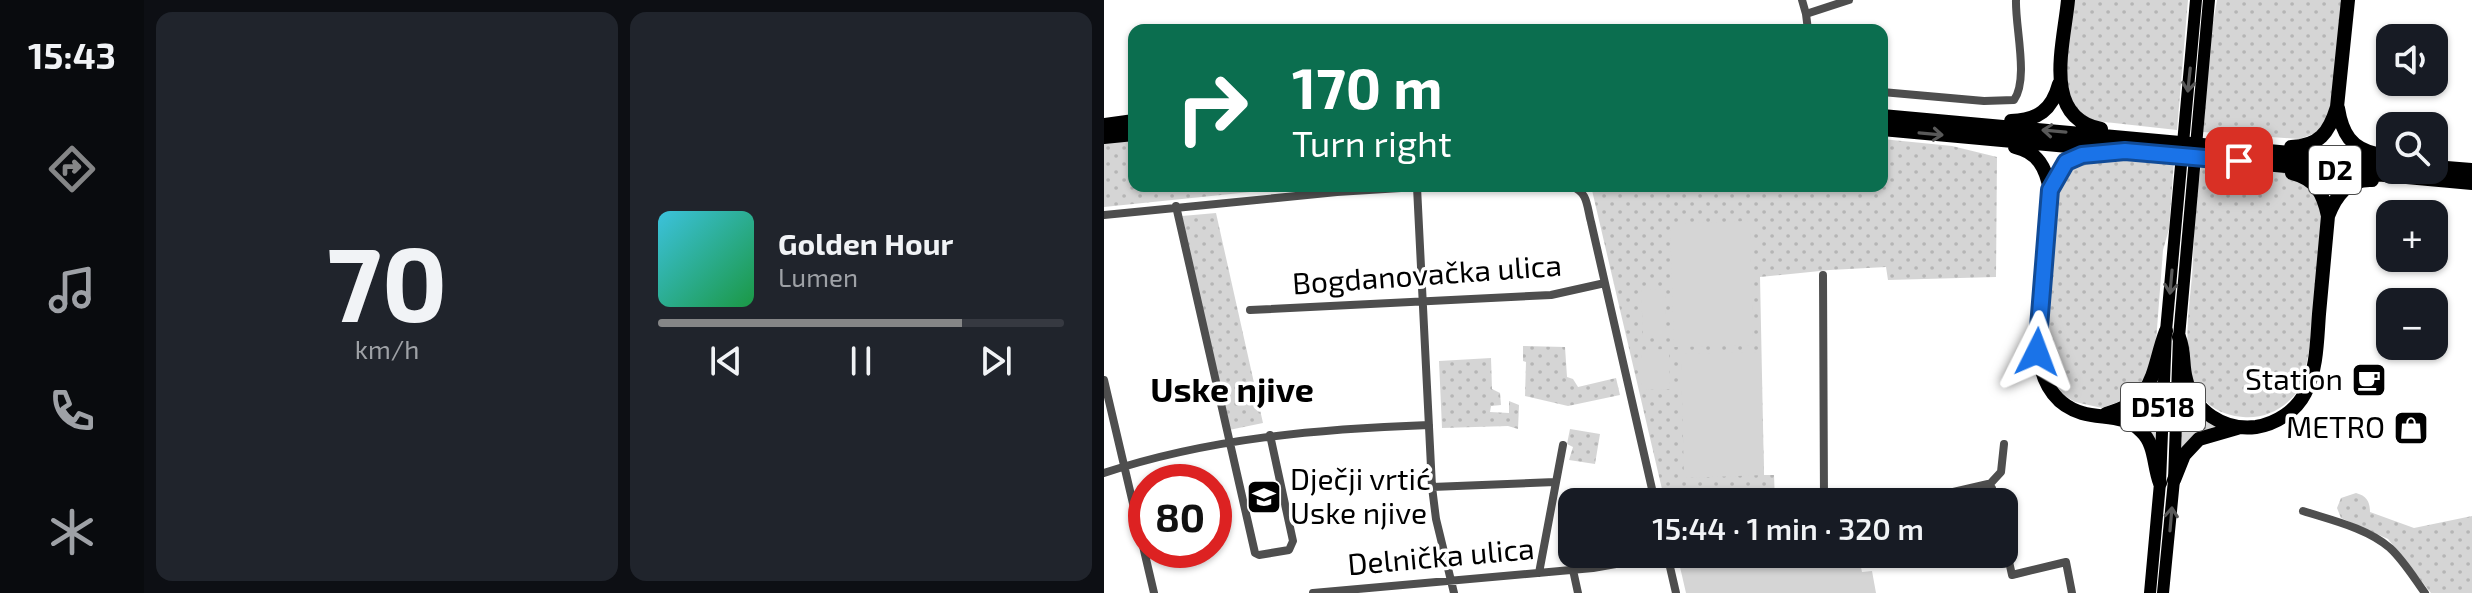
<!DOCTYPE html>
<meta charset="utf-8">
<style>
body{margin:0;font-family:"Exo 2",sans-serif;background:#20242c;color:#f1f3f6;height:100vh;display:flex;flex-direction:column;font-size:30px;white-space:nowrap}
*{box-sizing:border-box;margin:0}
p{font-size:26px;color:#9ea1a6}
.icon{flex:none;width:44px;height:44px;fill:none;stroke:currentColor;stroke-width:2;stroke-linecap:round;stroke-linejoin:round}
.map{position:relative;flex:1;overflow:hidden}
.panel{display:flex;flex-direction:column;gap:12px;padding:12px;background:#0d0f14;width:960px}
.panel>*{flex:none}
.banner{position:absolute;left:24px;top:24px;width:760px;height:168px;border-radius:16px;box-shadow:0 2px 6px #0004;background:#0b6e4f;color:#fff;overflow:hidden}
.tools{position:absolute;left:1272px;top:24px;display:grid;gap:16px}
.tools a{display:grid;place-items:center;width:72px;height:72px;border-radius:16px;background:#171b24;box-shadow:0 2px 6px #0004;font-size:40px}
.speed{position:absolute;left:24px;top:464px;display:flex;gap:16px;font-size:40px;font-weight:700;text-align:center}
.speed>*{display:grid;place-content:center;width:104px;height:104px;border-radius:50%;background:#171b24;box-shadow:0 2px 6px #0004;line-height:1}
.speed .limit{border:12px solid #d22;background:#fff;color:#111}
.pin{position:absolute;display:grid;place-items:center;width:68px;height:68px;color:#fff;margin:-34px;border-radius:16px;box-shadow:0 4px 12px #0006}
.me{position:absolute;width:88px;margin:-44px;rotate:3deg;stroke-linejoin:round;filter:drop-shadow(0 0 6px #0008)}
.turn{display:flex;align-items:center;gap:28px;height:168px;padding:0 32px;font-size:36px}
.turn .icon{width:104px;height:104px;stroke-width:2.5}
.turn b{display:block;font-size:56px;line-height:68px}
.panel .widget{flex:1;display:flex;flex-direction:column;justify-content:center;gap:12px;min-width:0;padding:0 28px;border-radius:16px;background:#20242c}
.panel .dial{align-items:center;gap:0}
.dial b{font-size:104px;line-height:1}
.song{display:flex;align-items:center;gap:24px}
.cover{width:96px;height:96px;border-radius:12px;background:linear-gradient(135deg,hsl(190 70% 55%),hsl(140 70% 35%))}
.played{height:8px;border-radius:4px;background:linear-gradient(90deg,#858687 75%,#363941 75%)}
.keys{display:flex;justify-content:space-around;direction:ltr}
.panel .tiles{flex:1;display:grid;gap:12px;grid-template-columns:repeat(2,1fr)}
.trip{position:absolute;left:454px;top:488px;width:460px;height:80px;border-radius:16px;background:#171b24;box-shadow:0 2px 6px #0004;font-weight:600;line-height:80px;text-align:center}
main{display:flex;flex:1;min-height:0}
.dock{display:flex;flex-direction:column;width:144px;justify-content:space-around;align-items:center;background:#090b0e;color:#9ea1a6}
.dock .icon{width:56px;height:56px}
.dock .current{color:#858687}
.dock b{font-size:36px;color:#f1f3f6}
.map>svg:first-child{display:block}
.grass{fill:url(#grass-dots)}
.garden{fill:#d5d5d5}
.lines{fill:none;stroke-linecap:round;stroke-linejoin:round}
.minor{stroke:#4e4e4e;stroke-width:8}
.primary{stroke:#000;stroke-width:12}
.trunk{stroke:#000;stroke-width:14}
.oneway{stroke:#595959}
.route-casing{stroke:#114b97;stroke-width:20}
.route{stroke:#1a73e8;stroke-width:14}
.labels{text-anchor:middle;stroke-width:7;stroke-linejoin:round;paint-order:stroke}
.shield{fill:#fff;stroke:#4c4c4c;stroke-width:2}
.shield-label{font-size:28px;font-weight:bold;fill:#000}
.street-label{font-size:30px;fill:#000;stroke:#fff}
.poi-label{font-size:30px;fill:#000;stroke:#fff;text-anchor:end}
.quarter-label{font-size:34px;font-weight:bold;fill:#000;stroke:#fff}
</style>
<main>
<nav class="dock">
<b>15:43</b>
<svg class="icon current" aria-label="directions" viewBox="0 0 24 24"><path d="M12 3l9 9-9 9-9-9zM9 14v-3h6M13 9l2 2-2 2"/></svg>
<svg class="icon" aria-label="music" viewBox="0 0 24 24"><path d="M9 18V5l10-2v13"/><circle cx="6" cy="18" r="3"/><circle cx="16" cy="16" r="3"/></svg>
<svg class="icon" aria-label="phone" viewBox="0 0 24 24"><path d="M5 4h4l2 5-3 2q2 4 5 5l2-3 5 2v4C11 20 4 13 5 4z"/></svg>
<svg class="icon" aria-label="climate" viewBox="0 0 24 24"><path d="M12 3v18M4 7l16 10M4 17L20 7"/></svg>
</nav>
<section class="panel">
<div class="tiles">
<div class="widget dial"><b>70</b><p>km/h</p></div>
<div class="widget">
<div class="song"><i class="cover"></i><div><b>Golden Hour</b><p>Lumen</p></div></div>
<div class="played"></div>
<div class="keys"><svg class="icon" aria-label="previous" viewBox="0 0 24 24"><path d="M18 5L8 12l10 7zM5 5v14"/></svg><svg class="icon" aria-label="pause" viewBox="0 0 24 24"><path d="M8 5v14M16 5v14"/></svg><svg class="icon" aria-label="next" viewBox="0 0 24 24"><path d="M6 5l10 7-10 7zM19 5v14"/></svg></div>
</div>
</div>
</section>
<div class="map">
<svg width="1368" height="593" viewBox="0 0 1368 593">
<defs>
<pattern id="grass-dots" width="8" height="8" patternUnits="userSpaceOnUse" patternTransform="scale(2)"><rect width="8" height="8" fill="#d5d5d5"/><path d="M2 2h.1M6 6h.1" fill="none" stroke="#b5b5b5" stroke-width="1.8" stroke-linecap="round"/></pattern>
</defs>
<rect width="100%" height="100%" fill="#fff"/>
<path class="grass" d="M968,0H1084L1073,130L992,121C983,118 970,111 966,102C955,82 966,23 968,0Z
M1113,0H1240L1230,105L1215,132L1195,139L1099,132L1105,47Z
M30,138V186H206L0,207V142Z
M778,139L848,146L893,157L892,277L784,280L782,267L726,270L656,277L660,475H670L671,502H561L487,186H778Z
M984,156H1018L1070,160L1065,229L1059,250L1051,355L1044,376L1029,396L998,408L971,402L961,396L948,380L938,351L950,193L962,165Z
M1097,163C1118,165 1184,167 1198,178C1205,183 1217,201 1219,208C1225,223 1205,373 1196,388C1183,407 1163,419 1139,417C1060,410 1088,311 1089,259C1090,232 1090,206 1092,180H1095Z
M112,213L159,423L125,430L78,216Z
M419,346L461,347L463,377L469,379L474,387L512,378L516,395L464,406L421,396L422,362L419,361Z
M387,358L388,389L396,393L397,405L387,406L386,412L405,413V401L415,405L414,429L404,426L338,428L335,361Z
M1055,373L1054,450L1013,417Z
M1076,383L1119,427L1076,456Z
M466,429L496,434L491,464L465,460L469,447L463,444Z
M1252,493C1263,496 1266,502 1266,512L1310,528L1368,516V593H1327L1284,539L1237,518L1233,508L1237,498Z"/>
<path class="garden" d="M646,221L649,345L570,347L566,224Z
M561,289L562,335H539L537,290Z
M565,349L566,389L538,390L537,350Z
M656,352L660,475L580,478L577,354Z
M573,554H754L758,572L768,571L772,593H582Z"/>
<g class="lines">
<path class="minor" d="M698,0L702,14L745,0
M702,14L704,30
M778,92L880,101L910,100C925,79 911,27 912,0
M313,187L328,487L332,519L350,593
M72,206L151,553L155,555L185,550L189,541L166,435
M0,215L233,192L313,187H468C484,191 483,208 487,222L551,502
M719,275L720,502
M146,310L447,295L501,283
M0,380L50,593
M0,473C105,438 215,429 325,425
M885,485L897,472L900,444
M328,487L451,482
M806,502L884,484L888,488L891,502
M1199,511C1227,520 1263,528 1286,548C1300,561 1310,578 1321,593
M900,539L908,575L962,562L968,593
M563,554L572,593
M469,570L474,593
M435,573L459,445
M209,593L489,568L563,555"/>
<path class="primary" d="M1046,593L1056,483L1062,331L1092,0
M1059,593L1070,480L1075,337L1105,0"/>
<path class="trunk" d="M964,0C960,44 937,118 997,129
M1234,108C1238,133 1247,149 1273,154
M778,116L1286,162
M907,121C934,120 948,110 955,84
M0,125L30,121
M778,129L1368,183
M0,137L30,134
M911,147C934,152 942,168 946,190L933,332C933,365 941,402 978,413C999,419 1021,414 1037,431C1052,445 1049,465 1056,483
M1187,147C1215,146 1225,133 1233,107L1244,0
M1330,167L1368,170
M1188,173C1211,179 1219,192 1224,216
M947,189C956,167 966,154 992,155
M1075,337C1081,352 1078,365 1082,379C1089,411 1120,431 1152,427C1172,424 1192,411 1201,393C1213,370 1213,340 1215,314C1218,282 1221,249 1224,216C1232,195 1244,179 1268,180
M1002,414C1053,400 1047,371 1062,331
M1070,480L1080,455L1095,439L1133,428"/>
</g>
<defs><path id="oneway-shaft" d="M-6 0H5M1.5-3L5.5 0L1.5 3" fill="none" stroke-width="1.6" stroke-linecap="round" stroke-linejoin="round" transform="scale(2)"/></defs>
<g class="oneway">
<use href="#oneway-shaft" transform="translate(1085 80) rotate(96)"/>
<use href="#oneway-shaft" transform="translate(950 131) rotate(-175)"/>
<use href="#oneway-shaft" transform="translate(827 134) rotate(5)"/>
<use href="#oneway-shaft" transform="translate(1067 282) rotate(95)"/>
<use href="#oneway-shaft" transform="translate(1067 519) rotate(-85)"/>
</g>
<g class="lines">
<g class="route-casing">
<path id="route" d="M933,352L946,190L962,162L978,155L1021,151L1135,161"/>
</g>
<use href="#route" class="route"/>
</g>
<defs>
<g id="cafe-square" transform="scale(1.8)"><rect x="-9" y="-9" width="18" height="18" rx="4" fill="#000" stroke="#fff"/><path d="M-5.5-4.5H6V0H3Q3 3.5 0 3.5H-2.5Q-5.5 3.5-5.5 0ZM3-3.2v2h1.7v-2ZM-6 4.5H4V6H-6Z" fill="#fff"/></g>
<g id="shop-square" transform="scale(1.8)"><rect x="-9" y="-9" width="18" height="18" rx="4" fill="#000" stroke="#fff"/><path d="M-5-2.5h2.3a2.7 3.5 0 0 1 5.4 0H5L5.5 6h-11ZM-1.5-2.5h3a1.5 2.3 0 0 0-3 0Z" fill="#fff"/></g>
<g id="school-square" transform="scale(1.8)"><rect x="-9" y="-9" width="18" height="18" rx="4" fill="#000" stroke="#fff"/><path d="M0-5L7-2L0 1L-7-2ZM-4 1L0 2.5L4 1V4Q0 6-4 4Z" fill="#fff"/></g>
</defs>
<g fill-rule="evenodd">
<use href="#cafe-square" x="1265" y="380"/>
<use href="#shop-square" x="1307" y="428"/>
<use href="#school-square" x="160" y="497"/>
</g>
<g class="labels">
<g class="shield">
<rect x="1205" y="146" width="52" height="48" rx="6"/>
<rect x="1017" y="383" width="84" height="48" rx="6"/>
</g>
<g class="shield-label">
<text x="1231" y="180">D2</text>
<text x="1059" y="417">D518</text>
</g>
<g class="street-label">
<text transform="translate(323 275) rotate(-4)" y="10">Bogdanovačka ulica</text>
<text transform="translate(337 557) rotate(-5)" y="10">Delnička ulica</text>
</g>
<g class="poi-label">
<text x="1239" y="390">Station</text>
<text x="1281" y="438">METRO</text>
<text x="186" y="490" text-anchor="start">Dječji vrtić<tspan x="186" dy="34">Uske njive</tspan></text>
</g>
<g class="quarter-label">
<text x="128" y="402">Uske njive</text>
</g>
</g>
</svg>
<div class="tools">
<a><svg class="icon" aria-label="sound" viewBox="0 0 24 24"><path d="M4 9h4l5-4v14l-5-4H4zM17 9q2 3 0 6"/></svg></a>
<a><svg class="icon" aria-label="search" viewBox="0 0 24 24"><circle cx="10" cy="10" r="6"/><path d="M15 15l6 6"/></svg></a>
<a>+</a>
<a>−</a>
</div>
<div class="speed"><div class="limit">80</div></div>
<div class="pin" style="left:1135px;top:161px;background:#d93025"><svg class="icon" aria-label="arrive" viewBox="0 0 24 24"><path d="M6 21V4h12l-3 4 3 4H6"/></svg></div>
<svg class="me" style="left:933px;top:352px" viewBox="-20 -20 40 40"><path d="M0-17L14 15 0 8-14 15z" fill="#1a73e8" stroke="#fff" stroke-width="4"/></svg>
<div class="trip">15:44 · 1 min · 320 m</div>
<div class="banner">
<div class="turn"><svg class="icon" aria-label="right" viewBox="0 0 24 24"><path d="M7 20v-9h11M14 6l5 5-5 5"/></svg><div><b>170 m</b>Turn right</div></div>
</div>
</div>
</main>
